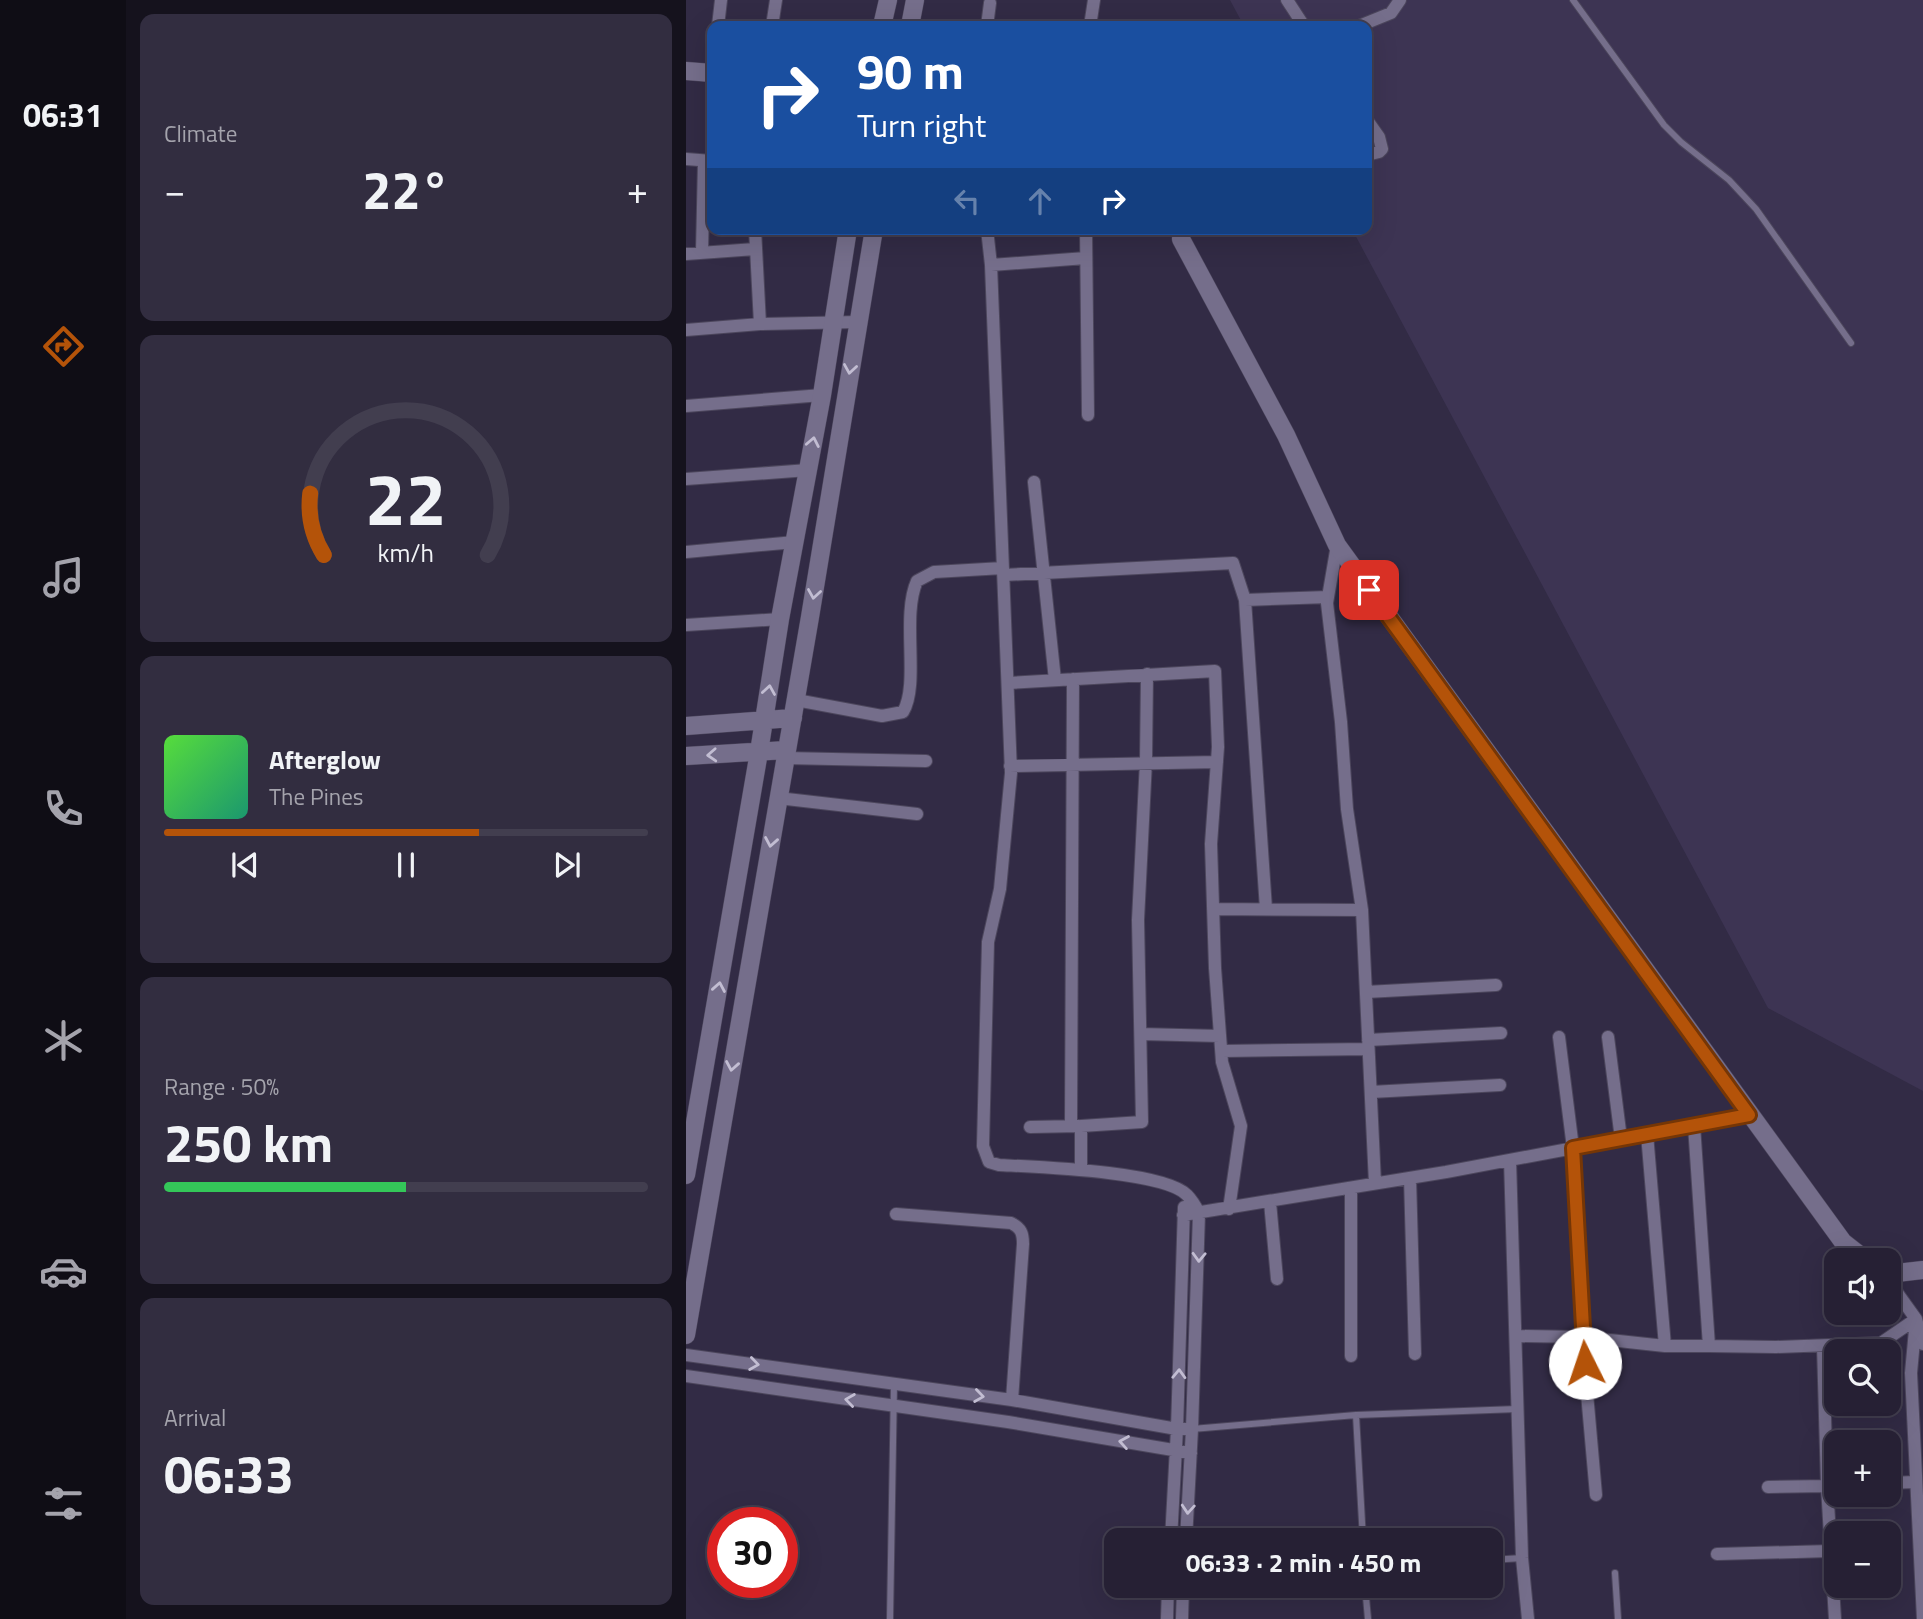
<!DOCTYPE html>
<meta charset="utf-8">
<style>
body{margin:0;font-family:"Titillium Web",sans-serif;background:#322d40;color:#f1f3f6;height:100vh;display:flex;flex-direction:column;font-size:26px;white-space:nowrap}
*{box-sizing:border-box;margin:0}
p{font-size:23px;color:#a4a3ac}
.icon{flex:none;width:38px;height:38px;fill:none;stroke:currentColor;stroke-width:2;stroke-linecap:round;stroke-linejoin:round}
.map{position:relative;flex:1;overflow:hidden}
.drawer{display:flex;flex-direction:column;gap:14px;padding:14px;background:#15121d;width:560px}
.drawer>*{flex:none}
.hud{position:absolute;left:21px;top:21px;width:665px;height:214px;border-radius:14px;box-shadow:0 7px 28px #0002,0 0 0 2px #423e4f;background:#1a4fa0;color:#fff;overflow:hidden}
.controls{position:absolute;left:1138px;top:1248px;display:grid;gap:14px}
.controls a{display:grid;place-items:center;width:77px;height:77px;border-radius:14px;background:#262034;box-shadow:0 7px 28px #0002,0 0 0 2px #423e4f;font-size:35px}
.speed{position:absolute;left:21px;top:1507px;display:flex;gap:14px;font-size:35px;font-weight:700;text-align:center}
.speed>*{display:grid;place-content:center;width:91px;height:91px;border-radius:50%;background:#262034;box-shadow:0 7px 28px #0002,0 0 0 2px #423e4f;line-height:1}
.speed .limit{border:10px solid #d22;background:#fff;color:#111}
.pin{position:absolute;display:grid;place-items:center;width:60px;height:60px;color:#fff;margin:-30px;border-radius:14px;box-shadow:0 4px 10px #0006}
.me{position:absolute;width:77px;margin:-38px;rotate:356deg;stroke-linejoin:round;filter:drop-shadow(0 0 5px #0008)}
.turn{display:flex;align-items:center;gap:24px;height:147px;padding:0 35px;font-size:32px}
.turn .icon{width:91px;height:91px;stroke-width:2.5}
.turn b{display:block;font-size:49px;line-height:60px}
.lanes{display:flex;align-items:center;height:66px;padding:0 35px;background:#0003;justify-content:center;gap:35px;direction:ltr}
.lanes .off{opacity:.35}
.big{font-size:52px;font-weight:700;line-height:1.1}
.drawer .tile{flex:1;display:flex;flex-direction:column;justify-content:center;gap:10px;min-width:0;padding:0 24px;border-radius:14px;background:#322d40}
.drawer .dial{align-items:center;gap:0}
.dial svg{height:182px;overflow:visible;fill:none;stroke:#423e4f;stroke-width:7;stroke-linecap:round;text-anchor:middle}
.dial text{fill:#f1f3f6;stroke:none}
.song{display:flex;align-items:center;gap:21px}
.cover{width:84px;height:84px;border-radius:10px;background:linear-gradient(135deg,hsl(110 70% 55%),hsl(160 70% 35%))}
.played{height:7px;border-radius:4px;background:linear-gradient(90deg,#b45309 65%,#423e4f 65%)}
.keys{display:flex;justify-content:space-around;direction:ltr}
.heat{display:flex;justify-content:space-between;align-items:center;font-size:38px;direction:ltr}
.charge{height:10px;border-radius:5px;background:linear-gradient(90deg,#34c759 50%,#423e4f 0)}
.trip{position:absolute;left:418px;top:1528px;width:399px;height:70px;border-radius:14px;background:#262034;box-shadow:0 7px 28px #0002,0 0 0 2px #423e4f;font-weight:700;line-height:70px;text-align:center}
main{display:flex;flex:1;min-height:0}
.tabs{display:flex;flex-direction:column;width:126px;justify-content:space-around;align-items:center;background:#0f0d15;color:#a4a3ac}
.tabs .icon{width:49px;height:49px}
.tabs .current{color:#b45309}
.tabs b{font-size:32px;color:#f1f3f6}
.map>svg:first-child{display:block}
.built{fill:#3d3453}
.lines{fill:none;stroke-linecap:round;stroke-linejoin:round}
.lane-casing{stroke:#4c465c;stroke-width:8}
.street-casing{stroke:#4c465c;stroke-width:14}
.secondary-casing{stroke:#4c465c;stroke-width:19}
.lane{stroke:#756e8b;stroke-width:6}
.street{stroke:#756e8b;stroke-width:12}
.secondary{stroke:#756e8b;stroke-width:18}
.oneway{stroke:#c2bdd2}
.route-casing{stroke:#753606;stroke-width:18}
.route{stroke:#b45309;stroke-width:12}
</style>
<main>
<nav class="tabs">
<b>06:31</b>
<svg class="icon current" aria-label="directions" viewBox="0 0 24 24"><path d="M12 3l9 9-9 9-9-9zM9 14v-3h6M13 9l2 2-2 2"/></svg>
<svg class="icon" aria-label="music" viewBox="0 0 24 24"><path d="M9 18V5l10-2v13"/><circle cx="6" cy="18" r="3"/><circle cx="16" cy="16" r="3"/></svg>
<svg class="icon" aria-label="phone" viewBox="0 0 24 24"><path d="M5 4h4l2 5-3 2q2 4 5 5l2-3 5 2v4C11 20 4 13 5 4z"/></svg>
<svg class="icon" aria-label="climate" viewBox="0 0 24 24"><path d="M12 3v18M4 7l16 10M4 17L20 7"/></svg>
<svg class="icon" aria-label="car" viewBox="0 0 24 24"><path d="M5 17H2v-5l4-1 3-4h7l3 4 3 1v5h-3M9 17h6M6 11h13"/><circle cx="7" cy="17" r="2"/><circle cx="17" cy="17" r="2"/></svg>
<svg class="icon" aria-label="filters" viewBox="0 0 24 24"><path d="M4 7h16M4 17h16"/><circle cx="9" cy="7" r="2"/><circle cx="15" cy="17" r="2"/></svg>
</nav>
<section class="drawer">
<div class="tile"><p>Climate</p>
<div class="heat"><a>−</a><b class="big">22°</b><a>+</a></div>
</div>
<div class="tile dial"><svg viewBox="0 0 100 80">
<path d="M14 69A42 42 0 1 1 86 69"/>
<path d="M14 69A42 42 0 0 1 8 42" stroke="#b45309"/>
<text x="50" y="56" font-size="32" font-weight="700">22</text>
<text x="50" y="72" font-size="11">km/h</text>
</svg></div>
<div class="tile">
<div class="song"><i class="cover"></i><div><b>Afterglow</b><p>The Pines</p></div></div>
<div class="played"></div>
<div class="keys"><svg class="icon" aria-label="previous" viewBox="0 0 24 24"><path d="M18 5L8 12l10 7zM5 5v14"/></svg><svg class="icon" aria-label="pause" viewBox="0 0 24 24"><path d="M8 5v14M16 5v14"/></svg><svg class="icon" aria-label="next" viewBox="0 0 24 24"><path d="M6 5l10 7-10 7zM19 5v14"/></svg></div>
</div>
<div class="tile"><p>Range · 50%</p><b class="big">250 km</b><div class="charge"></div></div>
<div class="tile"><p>Arrival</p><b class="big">06:33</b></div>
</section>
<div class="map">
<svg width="1237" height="1619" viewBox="0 0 1237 1619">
<rect width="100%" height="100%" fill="#322b45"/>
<path class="built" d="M544,0H1237V1091L1082,1008L666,229H681V26H558Z"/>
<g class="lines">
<g class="lane-casing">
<path id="lane" d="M887,0L978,125L995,142L1043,180L1070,209L1165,343
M670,1415L677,1540
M506,1429L670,1415L831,1409
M805,1560L836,1558
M929,1573L932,1619
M679,1586L682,1619
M204,1619L208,1384"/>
</g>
<g class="street-casing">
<path id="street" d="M601,0L618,26
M32,26L35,0
M86,26L90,0
M301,26L304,3
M404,26L408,0
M673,26L705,13L714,0
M681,120L693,137L696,149L693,152L681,155
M0,159L26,161
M69,229L74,324
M301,229L305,265L325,773L314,889L302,942L297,1146L303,1162L313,1165C349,1167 478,1171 501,1195C506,1200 510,1207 513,1213L506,1429L500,1540
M400,229L402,415
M16,252L18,161
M0,254L69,249
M305,265L400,258
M0,330L74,324L172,322
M0,406L136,395
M0,479L122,470
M348,482L369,680
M651,545L641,603L655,722L661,809L676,910L689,1183
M0,552L109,542
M318,575L547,563L559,600L642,597
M559,600L580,909
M0,625L94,619
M322,683L529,671L532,747L525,844L529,968L536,1062L555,1126L543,1209
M110,700L196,716L217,712C234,684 215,616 231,581L248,572L317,568
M99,758L240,761
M324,766L531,762
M92,798L231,814
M527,909L676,910
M680,992L810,985
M455,1034L534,1036
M873,1037L887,1148L896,1337L910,1495
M922,1037L935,1139
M682,1040L815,1033
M536,1051L682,1049
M685,1092L814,1085
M385,1126L387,679
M344,1127L393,1126
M961,1134L979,1346
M824,1160L836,1558L842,1619
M395,1169V1126L456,1122L452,920L460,761L461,674
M724,1178L729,1354
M665,1188V1356
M584,1202L591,1279
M210,1214L325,1223C335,1228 337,1233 337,1244L326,1400
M497,1215L760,1172L1063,1115
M1202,1280L1230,1319L1237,1344
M1230,1319L1225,1373L1237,1619
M830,1336L896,1337L979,1346H1023L1008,1125
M1023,1346L1090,1347L1195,1343L1230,1319
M0,1355L326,1400L491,1429H506
M0,1376L322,1422L505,1453
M1202,1483L1229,1482
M1148,1486H1141L1149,1619
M1082,1487L1141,1486L1137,1346
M485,1540L491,1429L498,1207
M1031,1554L1144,1551
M481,1619L482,1586
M496,1619L497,1586"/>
</g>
<g class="secondary-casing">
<path id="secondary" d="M196,26L202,0
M224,26L229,0
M0,71L26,73
M496,229L495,239L600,435L651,545L1157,1242L1180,1260
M0,726L107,718
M0,756L100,750
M0,1175L73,752L94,619L136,395L162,229
M1202,1274L1237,1270
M0,1335L124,617L188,229"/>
</g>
<use href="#lane" class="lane"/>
<use href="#street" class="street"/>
<use href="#secondary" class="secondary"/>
</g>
<defs><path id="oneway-chevron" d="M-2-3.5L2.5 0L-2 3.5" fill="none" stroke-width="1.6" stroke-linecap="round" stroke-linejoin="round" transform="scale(1.75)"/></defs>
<g class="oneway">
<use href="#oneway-chevron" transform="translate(164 369) rotate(99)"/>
<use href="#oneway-chevron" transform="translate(127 442) rotate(-79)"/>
<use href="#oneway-chevron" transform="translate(128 594) rotate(99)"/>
<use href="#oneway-chevron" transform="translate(83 690) rotate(-81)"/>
<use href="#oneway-chevron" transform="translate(26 755) rotate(177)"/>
<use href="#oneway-chevron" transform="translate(85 842) rotate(100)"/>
<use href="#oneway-chevron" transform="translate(33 987) rotate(-80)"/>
<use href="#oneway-chevron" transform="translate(46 1066) rotate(100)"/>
<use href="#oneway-chevron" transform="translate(513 1257) rotate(92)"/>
<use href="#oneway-chevron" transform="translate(68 1364) rotate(8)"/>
<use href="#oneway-chevron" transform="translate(493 1374) rotate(-88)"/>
<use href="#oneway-chevron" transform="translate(293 1396) rotate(8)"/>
<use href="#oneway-chevron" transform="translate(164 1400) rotate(-172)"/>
<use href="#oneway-chevron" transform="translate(438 1442) rotate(-170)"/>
<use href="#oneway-chevron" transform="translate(502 1509) rotate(94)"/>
</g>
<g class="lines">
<g class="route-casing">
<path id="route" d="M683,590L1063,1115L887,1148L899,1363"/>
</g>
<use href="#route" class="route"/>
</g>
</svg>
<div class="controls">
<a><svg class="icon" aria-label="sound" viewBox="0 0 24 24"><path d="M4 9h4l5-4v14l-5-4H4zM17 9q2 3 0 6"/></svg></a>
<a><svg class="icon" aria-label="search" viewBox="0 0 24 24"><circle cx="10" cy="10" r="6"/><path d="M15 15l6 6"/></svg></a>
<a>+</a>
<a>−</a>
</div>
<div class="speed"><div class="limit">30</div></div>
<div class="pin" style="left:683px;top:590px;background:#d93025"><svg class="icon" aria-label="arrive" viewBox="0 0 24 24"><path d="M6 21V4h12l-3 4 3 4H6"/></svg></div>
<svg class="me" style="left:899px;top:1363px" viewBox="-20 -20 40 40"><circle r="19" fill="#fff"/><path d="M0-13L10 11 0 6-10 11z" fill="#b45309"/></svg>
<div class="trip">06:33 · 2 min · 450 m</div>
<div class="hud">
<div class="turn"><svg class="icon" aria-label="right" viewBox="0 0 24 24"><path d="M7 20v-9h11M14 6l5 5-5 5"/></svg><div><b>90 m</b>Turn right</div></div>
<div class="lanes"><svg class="icon off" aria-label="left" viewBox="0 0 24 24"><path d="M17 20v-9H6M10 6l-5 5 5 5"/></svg><svg class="icon off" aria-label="ahead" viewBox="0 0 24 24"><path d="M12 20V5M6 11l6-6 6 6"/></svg><svg class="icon" aria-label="right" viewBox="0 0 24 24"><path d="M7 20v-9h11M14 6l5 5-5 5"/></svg></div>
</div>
</div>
</main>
